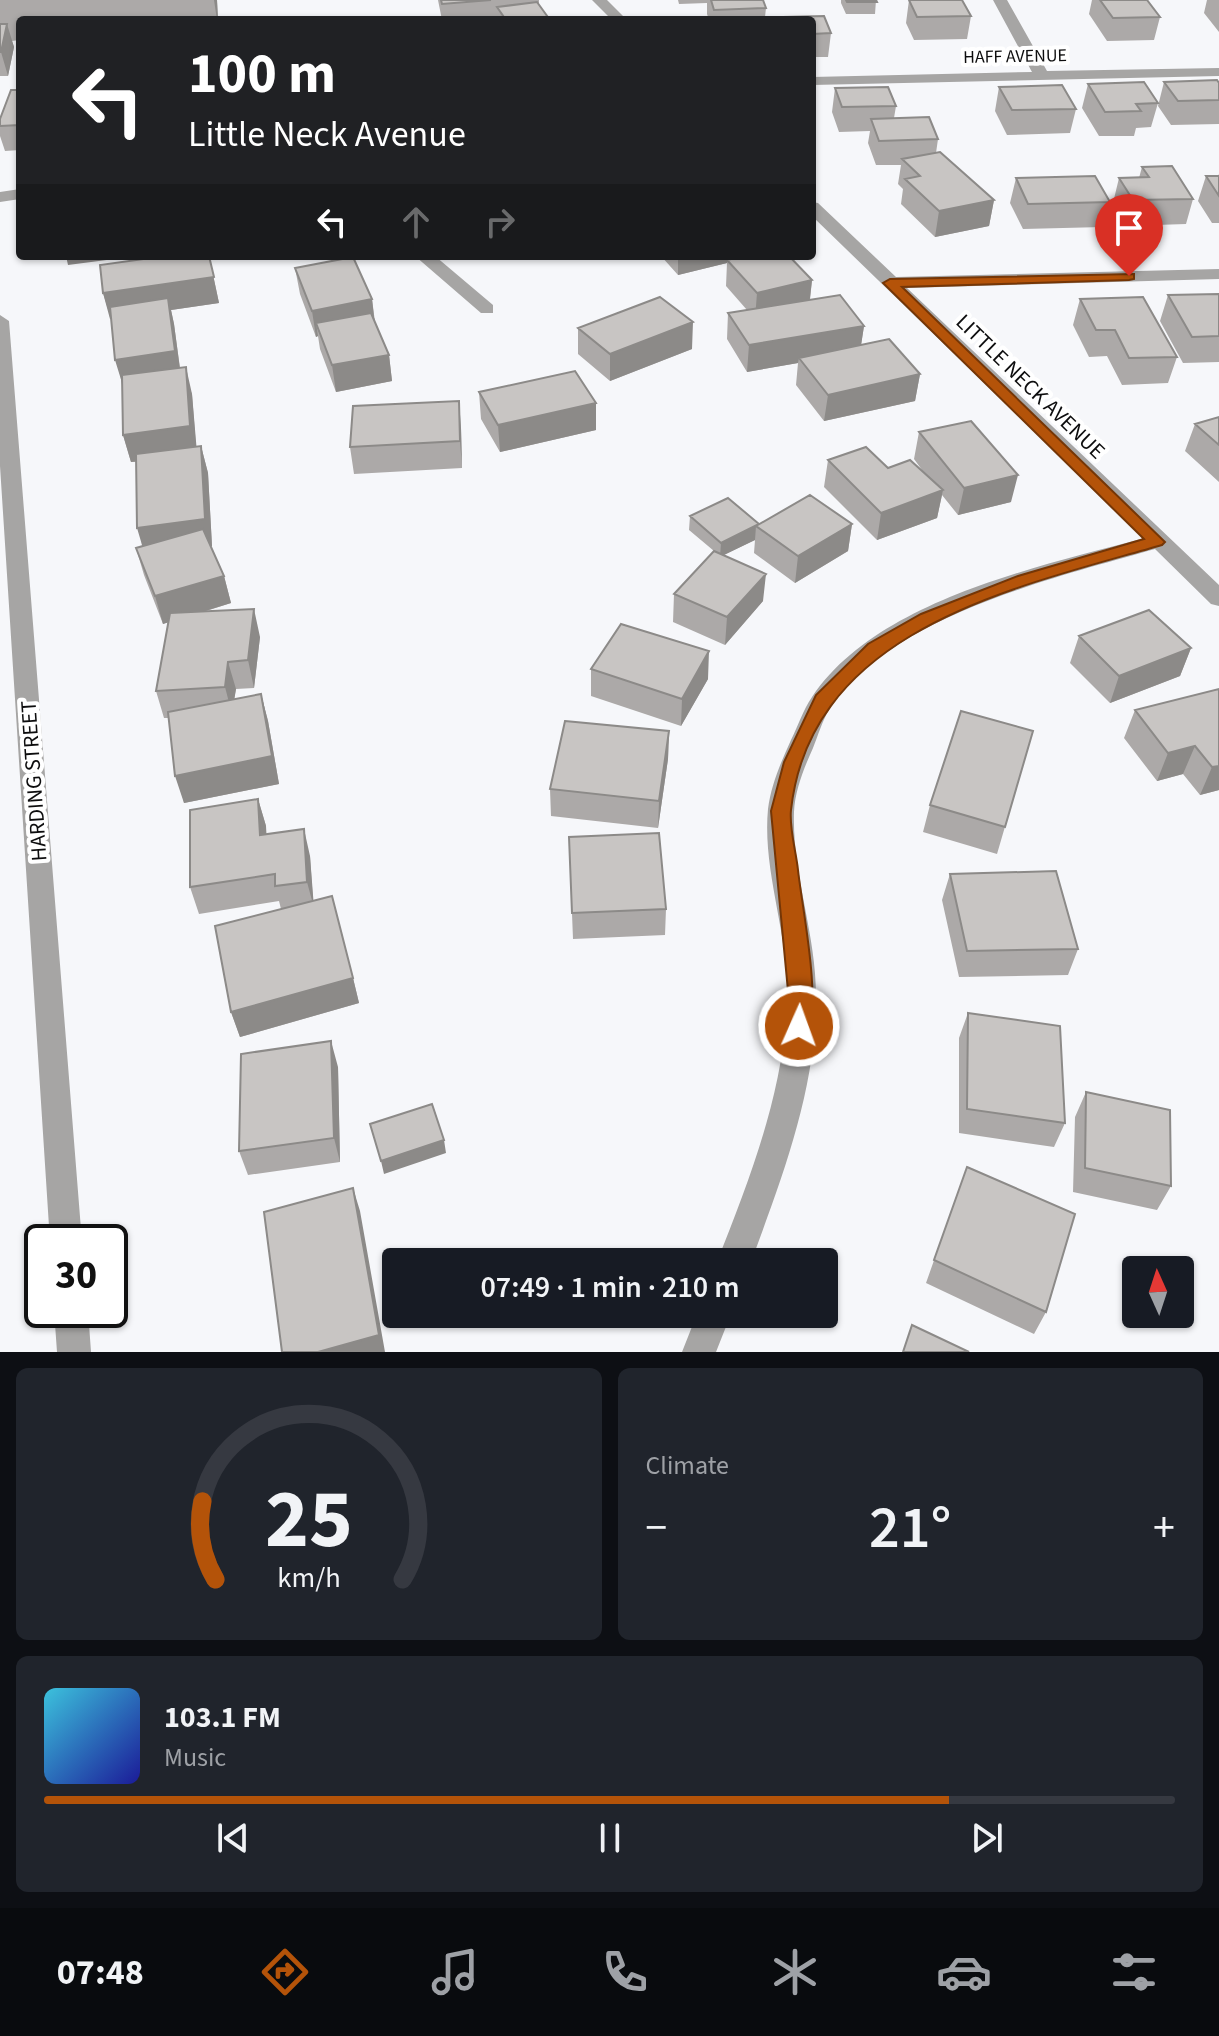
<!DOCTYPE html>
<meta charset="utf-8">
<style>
body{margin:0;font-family:"Source Sans 3",sans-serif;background:#20242c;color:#f1f3f6;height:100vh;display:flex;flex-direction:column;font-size:30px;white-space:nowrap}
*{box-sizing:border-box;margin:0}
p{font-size:26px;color:#9ea1a6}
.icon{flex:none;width:44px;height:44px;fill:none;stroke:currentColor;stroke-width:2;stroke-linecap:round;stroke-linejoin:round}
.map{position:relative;height:1352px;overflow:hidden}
.drawer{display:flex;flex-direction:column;gap:16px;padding:16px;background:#0d0f14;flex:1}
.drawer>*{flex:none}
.top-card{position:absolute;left:16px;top:16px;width:800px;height:244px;border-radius:8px;box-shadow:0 2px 6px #0004;background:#202124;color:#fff;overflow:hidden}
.needle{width:52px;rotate:357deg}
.buttons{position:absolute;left:1122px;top:1256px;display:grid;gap:16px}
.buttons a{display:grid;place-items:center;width:72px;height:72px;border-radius:8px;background:#171b24;box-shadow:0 2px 6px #0004;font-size:40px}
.speed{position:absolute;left:24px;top:1224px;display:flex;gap:16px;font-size:40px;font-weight:700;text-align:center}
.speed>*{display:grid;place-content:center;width:104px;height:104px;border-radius:50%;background:#171b24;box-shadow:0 2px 6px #0004;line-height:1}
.speed .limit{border:4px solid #111;border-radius:12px;background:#fff;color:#111}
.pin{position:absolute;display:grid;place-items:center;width:68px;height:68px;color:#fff;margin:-82px -34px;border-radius:50% 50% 50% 0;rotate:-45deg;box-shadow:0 0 8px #0007}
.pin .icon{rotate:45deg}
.me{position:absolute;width:88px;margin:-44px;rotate:2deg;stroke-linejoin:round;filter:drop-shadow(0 0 6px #0008)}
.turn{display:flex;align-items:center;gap:28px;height:168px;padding:0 40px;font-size:36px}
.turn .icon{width:104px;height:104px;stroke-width:2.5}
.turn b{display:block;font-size:56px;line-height:68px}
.lanes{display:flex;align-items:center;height:76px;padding:0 40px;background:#0003;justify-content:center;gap:40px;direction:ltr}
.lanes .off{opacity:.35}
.big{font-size:60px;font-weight:600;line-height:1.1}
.drawer .card{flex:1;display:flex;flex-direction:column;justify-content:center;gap:12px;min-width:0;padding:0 28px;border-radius:12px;background:#20242c}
.drawer .dial{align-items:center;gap:0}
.dial svg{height:208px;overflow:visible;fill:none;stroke:#363941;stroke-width:7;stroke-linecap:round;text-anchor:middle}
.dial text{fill:#f1f3f6;stroke:none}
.song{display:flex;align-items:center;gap:24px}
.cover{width:96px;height:96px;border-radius:12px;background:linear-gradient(135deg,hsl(190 70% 55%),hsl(240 70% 35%))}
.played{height:8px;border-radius:4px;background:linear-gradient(90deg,#b45309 80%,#363941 80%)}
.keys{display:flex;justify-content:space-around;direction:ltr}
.heat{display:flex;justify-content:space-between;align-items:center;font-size:44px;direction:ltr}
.drawer .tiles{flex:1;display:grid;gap:16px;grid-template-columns:1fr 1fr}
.card:last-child{grid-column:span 2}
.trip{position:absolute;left:382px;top:1248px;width:456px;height:80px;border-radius:8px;background:#171b24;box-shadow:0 2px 6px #0004;font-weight:600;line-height:80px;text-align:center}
.tabs{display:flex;height:128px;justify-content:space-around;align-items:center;background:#090b0e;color:#9ea1a6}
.tabs .icon{width:56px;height:56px}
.tabs .on{color:#b45309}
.tabs b{font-size:36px;color:#f1f3f6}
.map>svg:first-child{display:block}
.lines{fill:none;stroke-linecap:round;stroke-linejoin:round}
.minor{fill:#a6a5a4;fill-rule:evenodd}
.wall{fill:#aca9a8}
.shaded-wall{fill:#8c8a88}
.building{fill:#c8c5c3;stroke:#8c8a88;stroke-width:2}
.route{fill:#b45309;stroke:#753606;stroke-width:2}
.labels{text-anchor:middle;stroke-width:8;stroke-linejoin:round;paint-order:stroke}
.far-street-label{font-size:18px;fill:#0d0d0e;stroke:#fff}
.street-label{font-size:22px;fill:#0d0d0e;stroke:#fff}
</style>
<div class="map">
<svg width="1219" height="1352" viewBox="0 0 1219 1352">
<rect width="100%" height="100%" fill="#f6f7fa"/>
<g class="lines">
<path class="minor" d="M592,0H607L627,20H612Z
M993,0H1007L1047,71L1219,68V76L812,85V77L1032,72Z
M20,189V199L0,202V192Z
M812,202L818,203L896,277L1219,269V279L907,288L1219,585V606L1211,604L1155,549C1057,577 886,617 829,710C822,721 818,736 813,748C804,768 795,790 794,812C792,875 817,936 816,999C816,1090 782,1178 751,1262H717C750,1178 784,1092 787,1001C790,936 762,873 768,809C771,785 781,762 791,740C798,726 803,710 812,697C877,600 1038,567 1144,538L812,216Z
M415,256H435L493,305V313H481Z
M0,315L9,321L82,1242H50L0,466Z
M54,1310H88L91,1352H57Z
M697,1314H731L716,1352H682Z"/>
</g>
<path class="wall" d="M0,0H217L218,20H20V40L12,41L14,47L8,76H0Z
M438,0H539V5L550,20H442Z
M678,0H763L766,8L765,17L824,16L831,33L828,57H812V20H709L707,14V3L679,4Z
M841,0H876L875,14H846L841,3Z
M909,0L971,16L967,39L914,40L906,23Z
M1092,0H1147L1160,17L1154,40L1107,41L1089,14Z
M1207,0H1219V32L1204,13Z
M1164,82L1219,83V124L1171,125L1158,106Z
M1088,84L1158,103L1151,127L1136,128L1134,136H1099L1082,108Z
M999,87L1076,109L1070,133L1007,135L995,111Z
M835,88L896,106L894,118L938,139L936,153L994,200L989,226L935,237L901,204L903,189L898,184L901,165H876L868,143L870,131L839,132L832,112Z
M20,90V150L5,151L0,136V119Z
M1142,167L1193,199L1186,224L1126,226L1113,203L1119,178H1139Z
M1219,174V223H1212L1198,201L1206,176H1218Z
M1016,178L1110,202L1103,227L1023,229L1010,203Z
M143,256H209L219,303L171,310L174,324L180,368L192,394L196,447L201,446L208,473L212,546H210L224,576L231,603L203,612L260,637L254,688L236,689L234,699L261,694L268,721L279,784L184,803L169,718H164L156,691L168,622L163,624L144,575L136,548L142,546L136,462H131L123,435L122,385L111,319L103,293L144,259Z
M661,256H789L812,280L810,300L864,326L861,345L920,374L915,401L824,421L796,385L798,363L747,372L727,339L728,313L747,310L726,286L727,263L678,275Z
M295,268L372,299L375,322L389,355L392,381L336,392L320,349L318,336L316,337L300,294Z
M1219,294V362L1183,363L1160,321L1168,295Z
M1080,299L1177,357L1168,383L1122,385L1107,356L1089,357L1073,325Z
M578,328L692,349L610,381L578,354Z
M479,392L596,403V430L500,452L481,419Z
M1219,417V482L1185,451L1195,424Z
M461,428L462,468L354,474L350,447Z
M919,432L1011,502L958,515L942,495L937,518L877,540L824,487L828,460L925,474L914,459Z
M690,516L759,524H852L848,551L795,583L754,553L755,540L723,555L763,601L725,645L673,622L674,594L714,551L689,530Z
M1079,636L1191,648L1180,676L1110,703L1070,663Z
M591,669L708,679L681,726L591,696Z
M1219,689V790L1200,795L1183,774L1157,781L1124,738L1135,710Z
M669,731L668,759L658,828L551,816L550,789Z
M1033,731L997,854L923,832L930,805Z
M258,799L266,826V834L310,856L313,901L353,978L359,1003L240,1037L231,1012L281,909L279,901L199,914L190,887Z
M569,837L666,909L665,935L573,939Z
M950,874L1078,949L1068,975L959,977L942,900Z
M968,1013L1065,1123L1054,1147L959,1133V1038Z
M338,1067L340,1162L248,1175L239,1151Z
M1086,1092L1171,1186L1157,1210L1073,1192L1075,1117Z
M967,1167L1046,1312L1034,1334L926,1283Z"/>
<path class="shaded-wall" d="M214,0H217L218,20H217Z
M7,24L14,47L8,76L1,52Z
M994,200L989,226L935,237L939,211Z
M66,256H122V258L68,265Z
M209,256L219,303L171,310L174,324L181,377L123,386L115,360L169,310L110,319L103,293Z
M678,256H758L727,260V263L678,275Z
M812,280L809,306L755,319L757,293Z
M372,299L375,326L316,323L318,336L316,337L312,311Z
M693,322L692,349L610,381V354Z
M864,326L860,352L799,358L798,363L747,372L749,345Z
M389,355L392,381L336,392L332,365Z
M186,367L192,394L197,453L131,462L123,435Z
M920,374L915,401L824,421L828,395Z
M459,401L461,428L462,468L460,441Z
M596,403V430L500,452L498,425Z
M201,446L208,473L212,546L145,555L137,528Z
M1018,475L1011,502L958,515L964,488Z
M943,490L937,518L877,540L881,513Z
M852,524L848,551L795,583L798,556Z
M756,526L755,540L720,557L721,543Z
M766,574L763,601L725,645L727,617Z
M224,576L231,603L163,624L155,596Z
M254,609L260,637L254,688L248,660Z
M1191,648L1180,676L1110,703L1119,676Z
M709,651L708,679L681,726L682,699Z
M228,662L236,689L232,714L225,687Z
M261,694L268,721L279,784L184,803L175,776Z
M669,731L668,759L658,828L659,801Z
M1195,746L1183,774L1157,781L1168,753Z
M1219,766V790L1200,795L1212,767Z
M258,799L266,826L268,862L260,835Z
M304,829L310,856L314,908L307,882Z
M353,978L359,1003L240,1037L231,1012Z
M331,1041L338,1067L340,1162L334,1138Z
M444,1140L446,1153L384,1174L381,1161Z
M353,1188L360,1211L385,1352H318Z"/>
<path class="building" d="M441,0H491L442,4Z
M711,0H763L766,8L714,10Z
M846,0H876L877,2H847Z
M909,0H962L971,16L917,17Z
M1100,0H1147L1160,17L1113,18Z
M537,2L550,20H506L497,7Z
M824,16L831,33L812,34V20H744V18Z
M0,24H7L1,52H0Z
M1217,80L1219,83V100L1178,101L1164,82Z
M1144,82L1158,103L1136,104L1141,111L1105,112L1088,84Z
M1062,85L1076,109L1012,110L999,87Z
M888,87L896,106L842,107L835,88Z
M11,90H20V125L0,126V119Z
M929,117L938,139L879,141L871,119Z
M940,152L994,200L939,211L905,179L920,176L902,159Z
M1172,166L1193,199L1133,200L1119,178L1149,177L1142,167Z
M1095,176L1110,202L1028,204L1016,178Z
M1206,176H1219V196Z
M165,256H209L214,277L103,293L100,265Z
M743,256H789L812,280L757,293L727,260Z
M353,257L372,299L312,311L295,268Z
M1219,294V336L1192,337L1168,295Z
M840,295L864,326L749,345L728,313Z
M660,297L693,322L610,354L578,328Z
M1143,297L1177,357L1129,358L1115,330H1096L1080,299Z
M168,298L175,351L115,360L110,307Z
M371,313L389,355L332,365L316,323Z
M889,339L920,374L828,395L799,358Z
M186,367L190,426L123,435L122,375Z
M575,371L596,403L498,425L479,392Z
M459,401L460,441L350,447L353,406Z
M1219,417V445L1195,424Z
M971,421L1018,475L964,488L919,432Z
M201,446L205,519L137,528L136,454Z
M866,447L888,468L910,460L943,490L881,513L828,460Z
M810,495L852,524L798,556L756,526Z
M728,498L759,524L721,543L690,516Z
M203,529L224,576L155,596L136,548Z
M714,551L766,574L727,617L674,594Z
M254,609L248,660L228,662L225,687L156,691L170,613Z
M1149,610L1191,648L1119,676L1079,636Z
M621,624L709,651L682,699L591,669Z
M1219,689V766L1212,767L1195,746L1168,753L1135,710Z
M261,694L272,756L175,776L168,712Z
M961,711L1033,731L1005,827L930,805Z
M565,721L669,731L659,801L550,789Z
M258,799L260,835L304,829L307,882L275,886V874L190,887V810Z
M659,833L666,909L572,913L569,837Z
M1056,871L1078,949L967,951L950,874Z
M332,896L353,978L231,1012L215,926Z
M968,1013L1060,1026L1065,1123L967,1109Z
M331,1041L334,1138L239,1151L241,1054Z
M1086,1092L1170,1110L1171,1186L1085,1168Z
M432,1104L444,1140L381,1161L370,1124Z
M967,1167L1075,1214L1046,1312L934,1260Z
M353,1188L379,1335L318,1352H282L264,1212Z
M912,1325L969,1352H903Z"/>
<path class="route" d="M1134,274V279L1129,280L902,287L1165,542L1162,545C1018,587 811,628 791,810C789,828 796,851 798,870C802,908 822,1002 807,1033L799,1036L792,1033L771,811L784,762L816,695L868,644L921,614L1018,576L1144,539L883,283L890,279Z"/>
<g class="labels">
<g class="far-street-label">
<text transform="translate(1015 56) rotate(-1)" y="6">HAFF AVENUE</text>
</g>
<g class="street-label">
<text transform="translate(1031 386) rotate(44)" y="8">LITTLE NECK AVENUE</text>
<text transform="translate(33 781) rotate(-94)" y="8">HARDING STREET</text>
</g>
</g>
</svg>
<div class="buttons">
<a><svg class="needle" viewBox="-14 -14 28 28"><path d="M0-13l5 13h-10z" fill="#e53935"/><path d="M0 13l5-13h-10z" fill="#9ea1a6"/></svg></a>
</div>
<div class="speed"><div class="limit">30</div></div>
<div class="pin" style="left:1129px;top:276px;background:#d93025"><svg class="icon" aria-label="arrive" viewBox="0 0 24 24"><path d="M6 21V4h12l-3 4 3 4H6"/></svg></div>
<svg class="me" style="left:799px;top:1026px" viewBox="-20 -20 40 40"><circle r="17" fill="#b45309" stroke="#fff" stroke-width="3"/><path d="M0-11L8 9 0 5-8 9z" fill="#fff"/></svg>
<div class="trip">07:49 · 1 min · 210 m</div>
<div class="top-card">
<div class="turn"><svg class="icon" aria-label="left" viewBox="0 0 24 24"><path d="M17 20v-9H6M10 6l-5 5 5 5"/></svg><div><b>100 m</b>Little Neck Avenue</div></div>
<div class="lanes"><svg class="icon" aria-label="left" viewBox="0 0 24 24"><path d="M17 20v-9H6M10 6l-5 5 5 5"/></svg><svg class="icon off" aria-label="ahead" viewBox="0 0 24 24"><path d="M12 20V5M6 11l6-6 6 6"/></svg><svg class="icon off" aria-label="right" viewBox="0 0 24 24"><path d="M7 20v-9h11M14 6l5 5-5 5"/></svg></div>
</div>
</div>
<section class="drawer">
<div class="tiles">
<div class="card dial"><svg viewBox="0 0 100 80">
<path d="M14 69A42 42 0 1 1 86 69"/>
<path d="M14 69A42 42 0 0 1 9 39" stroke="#b45309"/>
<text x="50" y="56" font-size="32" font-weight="700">25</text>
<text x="50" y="72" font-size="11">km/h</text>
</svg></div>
<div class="card"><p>Climate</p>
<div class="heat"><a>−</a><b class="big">21°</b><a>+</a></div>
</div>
<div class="card">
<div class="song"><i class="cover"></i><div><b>103.1 FM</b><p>Music</p></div></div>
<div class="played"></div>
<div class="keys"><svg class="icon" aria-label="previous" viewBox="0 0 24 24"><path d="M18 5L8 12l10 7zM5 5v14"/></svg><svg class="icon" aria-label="pause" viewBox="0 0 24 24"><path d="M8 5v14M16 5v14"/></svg><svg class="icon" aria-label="next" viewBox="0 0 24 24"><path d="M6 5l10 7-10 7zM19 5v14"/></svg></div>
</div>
</div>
</section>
<nav class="tabs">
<b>07:48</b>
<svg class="icon on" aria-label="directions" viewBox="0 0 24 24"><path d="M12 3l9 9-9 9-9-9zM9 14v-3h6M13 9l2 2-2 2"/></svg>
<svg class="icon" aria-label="music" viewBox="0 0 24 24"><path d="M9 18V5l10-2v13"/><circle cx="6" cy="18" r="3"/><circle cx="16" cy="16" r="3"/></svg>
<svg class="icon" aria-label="phone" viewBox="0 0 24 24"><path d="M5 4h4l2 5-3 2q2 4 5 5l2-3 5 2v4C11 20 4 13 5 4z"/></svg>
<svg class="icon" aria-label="climate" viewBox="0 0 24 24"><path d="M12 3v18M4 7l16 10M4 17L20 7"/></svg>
<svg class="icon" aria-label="car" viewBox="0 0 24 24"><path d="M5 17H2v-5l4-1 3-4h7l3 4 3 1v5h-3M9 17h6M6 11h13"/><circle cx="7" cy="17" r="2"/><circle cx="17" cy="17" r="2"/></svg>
<svg class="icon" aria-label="filters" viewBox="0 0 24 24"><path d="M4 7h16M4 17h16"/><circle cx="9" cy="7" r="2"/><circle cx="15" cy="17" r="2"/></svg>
</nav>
